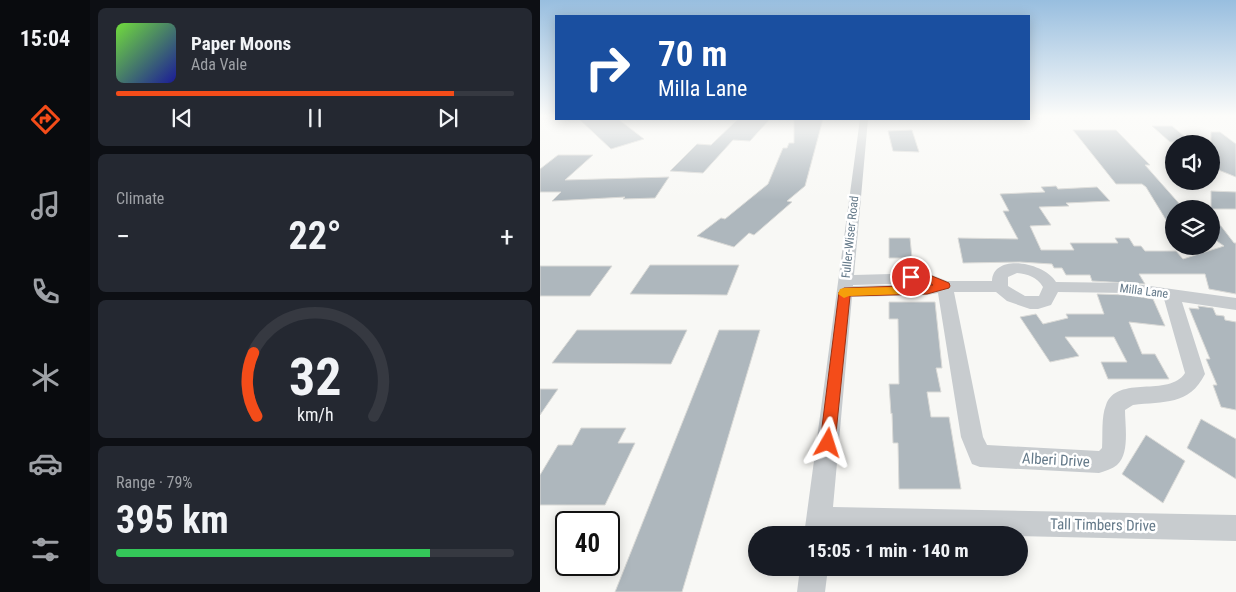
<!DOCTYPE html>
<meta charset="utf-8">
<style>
body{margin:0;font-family:"Roboto Condensed",sans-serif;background:#242831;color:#f1f3f6;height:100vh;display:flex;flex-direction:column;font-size:19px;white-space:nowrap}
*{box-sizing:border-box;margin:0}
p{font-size:16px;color:#9ea1a6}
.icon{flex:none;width:28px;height:28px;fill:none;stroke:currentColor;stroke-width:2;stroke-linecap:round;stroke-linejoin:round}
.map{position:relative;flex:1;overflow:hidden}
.sheet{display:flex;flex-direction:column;gap:8px;padding:8px;background:#0d0f14;width:450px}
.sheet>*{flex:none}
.banner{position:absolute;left:15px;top:15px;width:475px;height:105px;border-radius:0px;box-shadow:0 2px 12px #0003;background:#1a4fa0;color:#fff;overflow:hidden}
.buttons{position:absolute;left:625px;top:135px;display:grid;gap:10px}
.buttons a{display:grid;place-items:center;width:55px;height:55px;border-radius:50%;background:#171b24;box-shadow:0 2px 12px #0003;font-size:25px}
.speed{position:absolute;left:15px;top:511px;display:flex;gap:10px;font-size:25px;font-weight:700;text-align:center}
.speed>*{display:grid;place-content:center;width:65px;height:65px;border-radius:50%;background:#171b24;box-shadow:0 2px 12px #0003;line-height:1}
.speed .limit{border:2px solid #111;border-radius:8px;background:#fff;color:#111}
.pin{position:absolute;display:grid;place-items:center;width:42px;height:42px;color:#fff;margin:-21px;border:2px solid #fff;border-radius:50%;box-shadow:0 1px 5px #0007}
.me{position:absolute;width:55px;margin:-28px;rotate:6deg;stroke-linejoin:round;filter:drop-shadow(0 0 4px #0008)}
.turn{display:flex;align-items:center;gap:18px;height:105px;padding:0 20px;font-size:22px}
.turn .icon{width:65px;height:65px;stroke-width:2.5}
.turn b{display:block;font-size:35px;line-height:42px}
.big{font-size:38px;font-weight:700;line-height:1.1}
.sheet .tile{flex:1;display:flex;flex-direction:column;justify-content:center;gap:8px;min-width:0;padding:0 18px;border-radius:8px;background:#242831}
.sheet .dial{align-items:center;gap:0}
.dial svg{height:130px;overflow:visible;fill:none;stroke:#363941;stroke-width:7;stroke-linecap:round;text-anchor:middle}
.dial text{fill:#f1f3f6;stroke:none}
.song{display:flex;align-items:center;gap:15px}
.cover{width:60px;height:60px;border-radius:8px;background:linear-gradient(135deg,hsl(100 70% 55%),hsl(240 70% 35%))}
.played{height:5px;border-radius:2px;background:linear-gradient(90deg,#f44c19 85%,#363941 85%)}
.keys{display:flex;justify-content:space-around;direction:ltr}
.heat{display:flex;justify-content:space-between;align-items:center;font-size:28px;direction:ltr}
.charge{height:8px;border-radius:4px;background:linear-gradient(90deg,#34c759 79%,#363941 0)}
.trip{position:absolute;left:208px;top:526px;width:280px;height:50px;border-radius:25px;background:#171b24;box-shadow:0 2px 12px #0003;font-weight:700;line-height:50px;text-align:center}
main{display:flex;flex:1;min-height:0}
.menu{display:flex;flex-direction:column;width:90px;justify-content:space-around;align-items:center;background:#090b0e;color:#9ea1a6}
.menu .icon{width:35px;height:35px}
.menu .on{color:#f44c19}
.menu b{font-size:22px;color:#f1f3f6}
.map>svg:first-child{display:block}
.building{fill:#aeb7bd;stroke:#dadad7}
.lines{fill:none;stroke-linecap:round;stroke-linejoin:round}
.minor{fill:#c8cccf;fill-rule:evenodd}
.route{fill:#f44c19;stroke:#9f3110}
.slow{fill:#f59e0b}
.labels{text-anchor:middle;stroke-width:5;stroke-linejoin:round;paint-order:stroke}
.street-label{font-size:12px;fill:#647989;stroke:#fff}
.near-street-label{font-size:15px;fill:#647989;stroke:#fff}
</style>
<main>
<nav class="menu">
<b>15:04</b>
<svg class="icon on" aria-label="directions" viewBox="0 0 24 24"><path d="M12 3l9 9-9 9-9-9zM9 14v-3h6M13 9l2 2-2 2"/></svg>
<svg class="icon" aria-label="music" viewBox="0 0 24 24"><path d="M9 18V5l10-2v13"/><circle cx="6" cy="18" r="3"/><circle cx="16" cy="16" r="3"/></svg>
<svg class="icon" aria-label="phone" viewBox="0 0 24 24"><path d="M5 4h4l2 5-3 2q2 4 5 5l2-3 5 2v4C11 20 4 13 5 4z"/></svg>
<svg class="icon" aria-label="climate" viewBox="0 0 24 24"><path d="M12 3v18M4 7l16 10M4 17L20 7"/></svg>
<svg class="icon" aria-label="car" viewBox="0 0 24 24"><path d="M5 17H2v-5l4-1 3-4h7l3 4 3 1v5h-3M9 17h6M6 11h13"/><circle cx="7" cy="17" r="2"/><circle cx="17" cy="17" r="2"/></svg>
<svg class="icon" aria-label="filters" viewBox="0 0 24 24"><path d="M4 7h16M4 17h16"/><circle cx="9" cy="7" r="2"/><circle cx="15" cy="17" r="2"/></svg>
</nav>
<section class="sheet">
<div class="tile">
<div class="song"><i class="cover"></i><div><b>Paper Moons</b><p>Ada Vale</p></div></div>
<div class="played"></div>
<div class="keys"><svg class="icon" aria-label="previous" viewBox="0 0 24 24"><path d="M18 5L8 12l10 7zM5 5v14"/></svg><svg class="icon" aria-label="pause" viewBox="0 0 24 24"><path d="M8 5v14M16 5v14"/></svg><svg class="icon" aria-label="next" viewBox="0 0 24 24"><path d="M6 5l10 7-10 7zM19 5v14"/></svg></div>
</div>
<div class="tile"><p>Climate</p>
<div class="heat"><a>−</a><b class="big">22°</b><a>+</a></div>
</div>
<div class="tile dial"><svg viewBox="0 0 100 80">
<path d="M14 69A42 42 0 1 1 86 69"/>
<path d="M14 69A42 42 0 0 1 12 30" stroke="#f44c19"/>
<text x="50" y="56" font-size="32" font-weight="700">32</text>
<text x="50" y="72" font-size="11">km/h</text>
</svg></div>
<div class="tile"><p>Range · 79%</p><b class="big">395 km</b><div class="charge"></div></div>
</section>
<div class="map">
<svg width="696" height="592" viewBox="0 0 696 592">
<rect width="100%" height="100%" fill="#f8f8f5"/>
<path class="building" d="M39,119H78L104,139L71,149Z
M198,119H230L210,141L193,140L163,173L130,171L157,144L171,145Z
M254,119H283L265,186L247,201L252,202L214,235L209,233L194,247L157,236L181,218L185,219L228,184L243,148H247L249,143H254Z
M612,126H632L651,142H630Z
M372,130L379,152L353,151L348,131Z
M533,130H576L610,165H605L644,209H634V233L606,187L602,184H576Z
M671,132H680L696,144V177L671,167Z
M18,155H53L25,180L129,177L115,198L83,199L85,197L12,201L21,192H0V169Z
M516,186L518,189L557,187L570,201L526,203L529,206L499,207L511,225L490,226L501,250H534L530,243H578L575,238H589L594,246H601L605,251H636L643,259L684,246L671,237V213L694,243H696V294L669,289L665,274H599L605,284L552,281L550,275H526L522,268H514L512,264L480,262L423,263L418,238L478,239L463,211H469L460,194L505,192L501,187Z
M671,191L696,192V209H671Z
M349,238H370L372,258H349Z
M110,265H199L187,295L90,294Z
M0,266H72L50,296H0Z
M557,294L588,295L613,299L625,326L589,322L602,354H615L629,379H568L561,362H587L574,337H525L539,356L510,362L480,317L496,314L503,324L528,318L526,314H564Z
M349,302H395L402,368H396L401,392H387L391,417H409L421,489H359L358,443H353L352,413L351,414L349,384H359L358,319H349Z
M658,306L673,308L676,315L684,316L685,320L696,322V410L681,407L673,385H677L666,359H670L649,308L659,309Z
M37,330H147L131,364L12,363Z
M179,330H220L142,592H75Z
M0,389H18L0,415Z
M661,419L696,439V479L647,448Z
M41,428H86L78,443H95L65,505H0V475L18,445H32Z
M606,435L645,461L623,503L582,474Z"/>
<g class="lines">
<path class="minor" d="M320,119H328L314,275L387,273L407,281H452C453,253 504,262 516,282L588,283L696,298V310L642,302L665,374C649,406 624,401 593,405L585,410C585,425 590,454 577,465C572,469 565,471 559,473L440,467L432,464L421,437L398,293L387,295L312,297L293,507L696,515V541L290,532V535H264ZM477,273C488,274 497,277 503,287L499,296H485L468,286V277ZM385,283L388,284L313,286V285ZM414,292H456L467,301L490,309H498L511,305L518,292L588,293L624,299L645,373C629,398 577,374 566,405C561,417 563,435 562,448L559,451L447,445L443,437Z
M260,568H288L285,592H257Z"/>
</g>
<linearGradient id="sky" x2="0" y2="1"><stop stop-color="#98bedf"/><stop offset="0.58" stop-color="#fcfcfa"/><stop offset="1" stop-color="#fcfcfa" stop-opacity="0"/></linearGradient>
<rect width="696" height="200" fill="url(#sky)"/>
<path class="route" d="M371,274H387L409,283L410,286L409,288L387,294L310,296L295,443L293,449L288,451L282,449L280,443L299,292L304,288L393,285L385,281L368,280L366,277Z"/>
<path class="slow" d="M360,287L366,291L364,294L309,296L304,298L298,294L300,289L304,288Z"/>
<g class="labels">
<g class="street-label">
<text transform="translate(310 237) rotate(-84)" y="4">Fuller-Wiser Road</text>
<text transform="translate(604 291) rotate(7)" y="4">Milla Lane</text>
</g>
<g class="near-street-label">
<text transform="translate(516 460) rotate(3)" y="5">Alberi Drive</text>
<text transform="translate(563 525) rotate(1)" y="5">Tall Timbers Drive</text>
</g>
</g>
</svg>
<div class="buttons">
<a><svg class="icon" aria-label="sound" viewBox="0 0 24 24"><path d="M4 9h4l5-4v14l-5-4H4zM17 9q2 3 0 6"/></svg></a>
<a><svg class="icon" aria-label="layers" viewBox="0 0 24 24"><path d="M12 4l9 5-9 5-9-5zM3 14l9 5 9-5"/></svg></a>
</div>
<div class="speed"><div class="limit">40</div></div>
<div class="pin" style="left:371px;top:277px;background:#d93025"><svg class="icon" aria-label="arrive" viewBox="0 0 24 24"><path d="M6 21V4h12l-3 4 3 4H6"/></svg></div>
<svg class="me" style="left:288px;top:443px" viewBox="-20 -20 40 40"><path d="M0-17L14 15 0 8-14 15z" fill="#f44c19" stroke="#fff" stroke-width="4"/></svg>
<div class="trip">15:05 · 1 min · 140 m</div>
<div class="banner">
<div class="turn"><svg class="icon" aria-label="right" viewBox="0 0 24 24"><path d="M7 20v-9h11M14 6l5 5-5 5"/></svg><div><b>70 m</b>Milla Lane</div></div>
</div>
</div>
</main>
